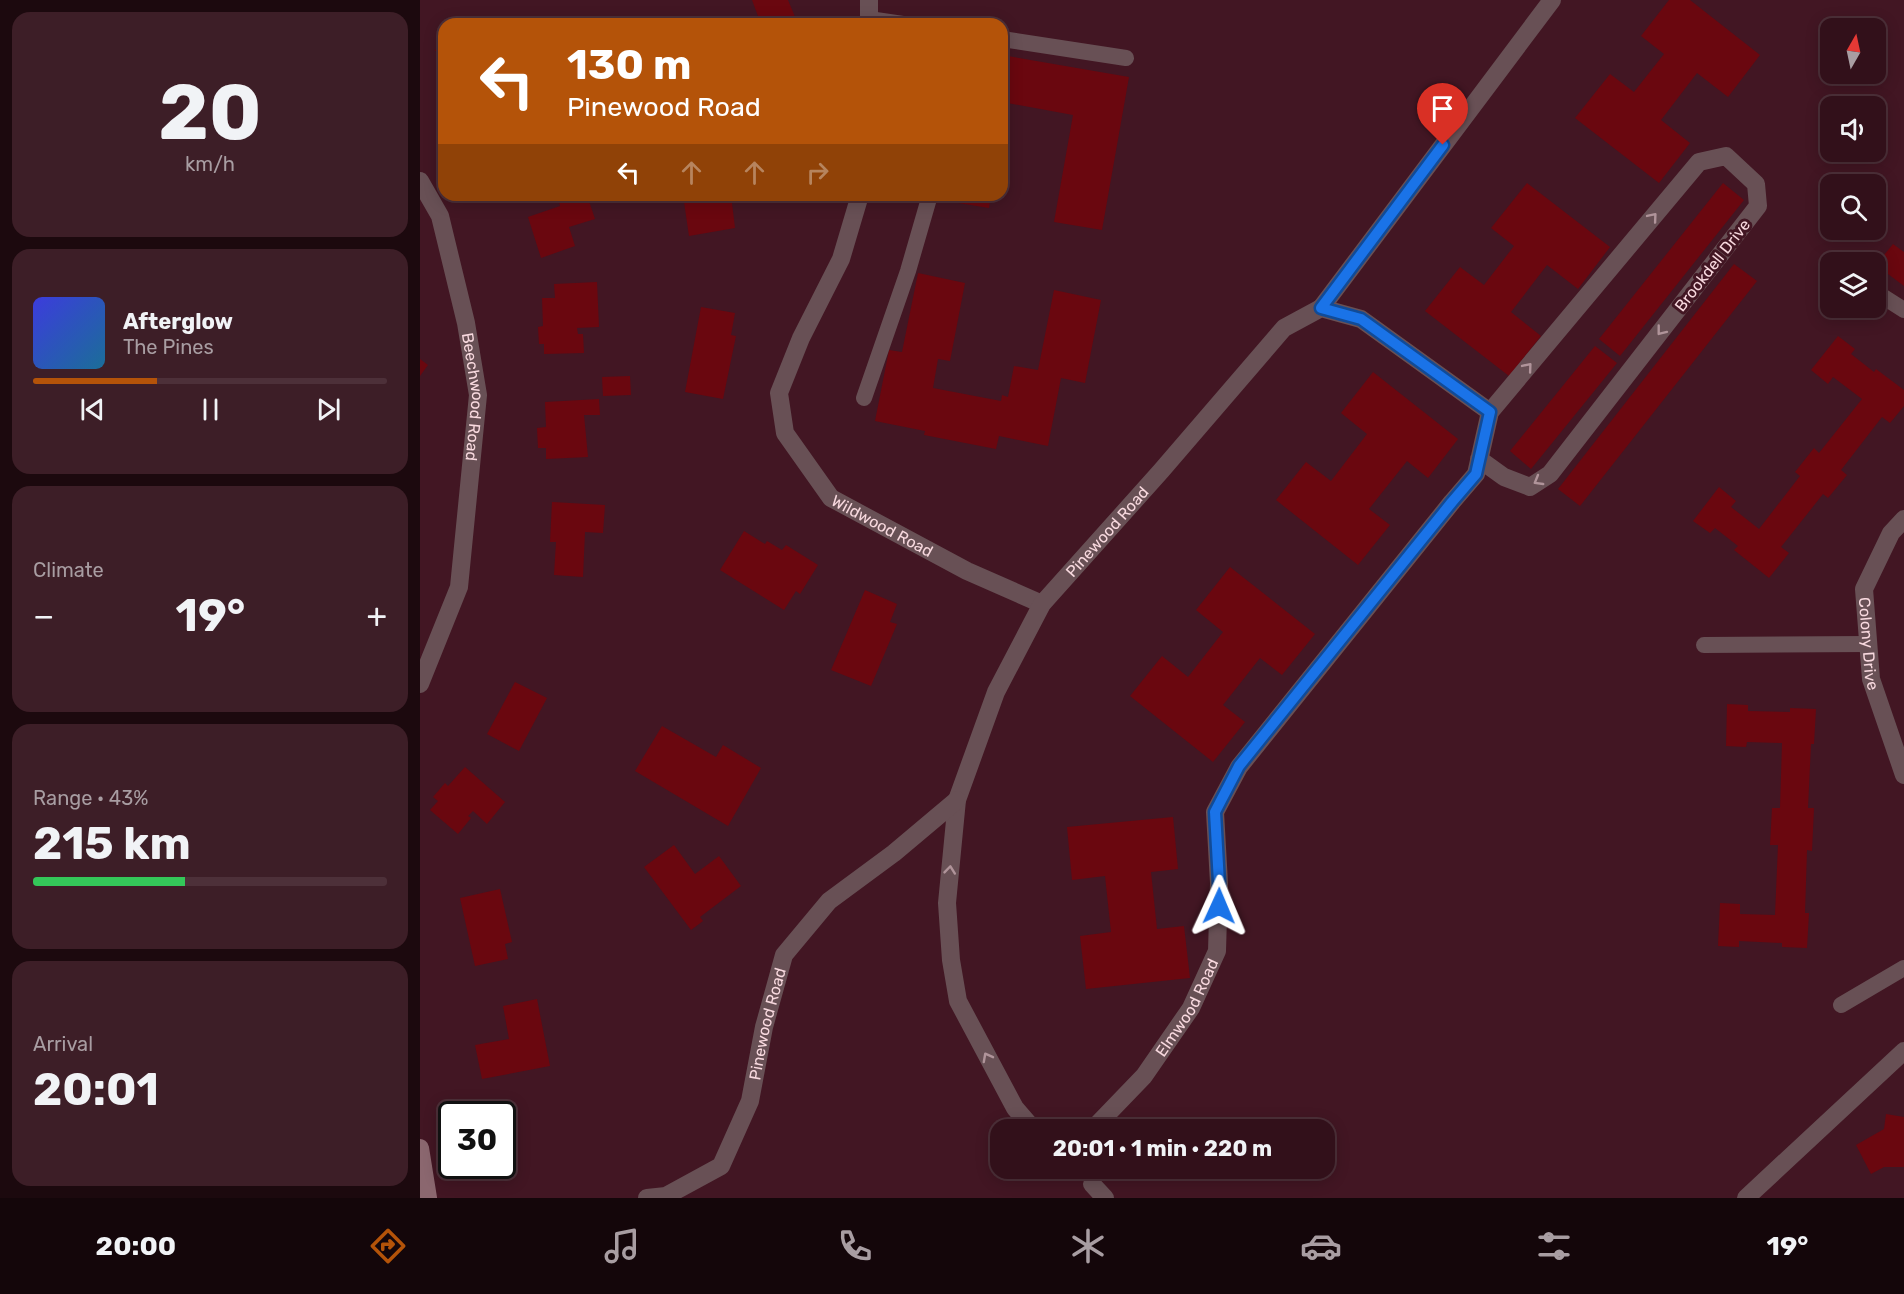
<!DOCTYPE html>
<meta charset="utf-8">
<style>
body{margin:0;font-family:Rubik,sans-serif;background:#3d1e27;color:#f1f3f6;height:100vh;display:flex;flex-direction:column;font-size:22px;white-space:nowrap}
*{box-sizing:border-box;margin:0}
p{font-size:20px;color:#a89da2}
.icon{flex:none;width:33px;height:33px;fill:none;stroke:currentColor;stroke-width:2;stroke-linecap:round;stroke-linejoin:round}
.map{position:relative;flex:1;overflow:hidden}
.details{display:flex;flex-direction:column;gap:12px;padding:12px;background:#1c090e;width:420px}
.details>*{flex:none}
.hud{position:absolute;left:18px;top:18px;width:570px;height:183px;border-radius:18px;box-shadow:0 3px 15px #0003,0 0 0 2px #4d3039;background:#b45309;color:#fff;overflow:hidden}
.needle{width:39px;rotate:9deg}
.fabs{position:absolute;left:1400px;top:18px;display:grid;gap:12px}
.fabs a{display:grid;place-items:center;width:66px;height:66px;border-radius:12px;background:#32101a;box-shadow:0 3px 15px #0003,0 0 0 2px #4d3039;font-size:30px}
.speed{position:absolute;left:18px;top:1101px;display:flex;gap:12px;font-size:30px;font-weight:700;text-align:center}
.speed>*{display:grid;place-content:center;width:78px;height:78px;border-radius:50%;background:#32101a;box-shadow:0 3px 15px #0003,0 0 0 2px #4d3039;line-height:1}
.speed .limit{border:3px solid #111;border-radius:9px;background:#fff;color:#111}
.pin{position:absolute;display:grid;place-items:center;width:51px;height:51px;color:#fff;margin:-62px -26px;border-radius:50% 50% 50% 0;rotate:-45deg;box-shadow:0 0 6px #0007}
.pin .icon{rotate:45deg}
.me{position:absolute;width:66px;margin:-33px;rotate:1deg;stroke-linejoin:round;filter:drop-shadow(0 0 4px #0008)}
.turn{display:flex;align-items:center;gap:21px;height:126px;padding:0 30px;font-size:27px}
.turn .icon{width:78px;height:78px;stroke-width:2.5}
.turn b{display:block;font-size:42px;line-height:51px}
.lanes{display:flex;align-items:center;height:57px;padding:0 30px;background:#0003;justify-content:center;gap:30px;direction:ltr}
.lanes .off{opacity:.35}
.big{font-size:45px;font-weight:700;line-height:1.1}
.details .tile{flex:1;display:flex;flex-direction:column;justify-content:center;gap:9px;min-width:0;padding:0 21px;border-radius:18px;background:#3d1e27}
.details .dial{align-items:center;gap:0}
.dial b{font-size:78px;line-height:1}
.song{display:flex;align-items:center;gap:18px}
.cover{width:72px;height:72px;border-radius:9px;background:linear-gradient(135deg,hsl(240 70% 55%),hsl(200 70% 35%))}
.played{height:6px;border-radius:3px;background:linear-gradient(90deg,#b45309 35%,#4d3039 35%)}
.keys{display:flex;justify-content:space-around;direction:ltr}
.heat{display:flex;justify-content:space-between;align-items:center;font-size:33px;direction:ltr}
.charge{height:9px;border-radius:4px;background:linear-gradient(90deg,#34c759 43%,#4d3039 0)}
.trip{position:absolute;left:570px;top:1119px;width:345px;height:60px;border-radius:18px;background:#32101a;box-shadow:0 3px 15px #0003,0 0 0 2px #4d3039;font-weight:700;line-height:60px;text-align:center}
.menu{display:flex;height:96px;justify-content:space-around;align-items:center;background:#14060a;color:#a89da2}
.menu .icon{width:42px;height:42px}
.menu .selected{color:#b45309}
.menu b{font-size:27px;color:#f1f3f6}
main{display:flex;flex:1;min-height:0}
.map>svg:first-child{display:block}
.building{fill:#6a070f}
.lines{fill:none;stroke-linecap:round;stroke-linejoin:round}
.lane{stroke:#685055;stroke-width:16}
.street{stroke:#685055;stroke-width:18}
.secondary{stroke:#8b676f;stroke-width:18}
.oneway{stroke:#b0949a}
.route-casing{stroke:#114b97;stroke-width:15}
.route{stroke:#1a73e8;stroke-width:10}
.labels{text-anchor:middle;stroke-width:6;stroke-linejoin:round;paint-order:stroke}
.street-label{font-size:16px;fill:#f8d9df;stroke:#421623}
</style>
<main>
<section class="details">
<div class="tile dial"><b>20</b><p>km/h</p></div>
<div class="tile">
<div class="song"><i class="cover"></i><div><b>Afterglow</b><p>The Pines</p></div></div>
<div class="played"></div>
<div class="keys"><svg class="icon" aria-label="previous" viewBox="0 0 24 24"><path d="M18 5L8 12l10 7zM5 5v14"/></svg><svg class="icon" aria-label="pause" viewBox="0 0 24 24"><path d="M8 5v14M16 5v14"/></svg><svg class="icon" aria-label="next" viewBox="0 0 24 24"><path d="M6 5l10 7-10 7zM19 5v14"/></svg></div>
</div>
<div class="tile"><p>Climate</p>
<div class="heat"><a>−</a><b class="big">19°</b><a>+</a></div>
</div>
<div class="tile"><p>Range · 43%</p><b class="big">215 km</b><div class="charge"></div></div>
<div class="tile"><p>Arrival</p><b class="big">20:01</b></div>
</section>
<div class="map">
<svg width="1484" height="1198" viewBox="0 0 1484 1198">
<rect width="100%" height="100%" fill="#421623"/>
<path class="building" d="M332,0H368L378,24H341Z
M1249,0H1270L1340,55L1308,97L1277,73L1241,120L1270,143L1239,183L1155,118L1190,74L1214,92L1244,54L1221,36Z
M24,43V74L17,65L23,61L15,50Z
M582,55L709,77L682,230L634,222L653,115L582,102Z
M1107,183L1190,247L1158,289L1127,265L1091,312L1121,336L1089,376L1005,311L1040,267L1064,285L1094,246L1071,228Z
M1303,183L1324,200L1200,356L1179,339Z
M148,195H167L175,219L149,227L155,246L121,258L108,217L140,206L138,198Z
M263,195H311L315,228L269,236Z
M521,195H571L569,208L520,200Z
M1473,244L1484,252V286L1456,265Z
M1314,264L1337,281L1160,506L1138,489Z
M498,273L545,283L530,361L518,359L513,388L581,401L582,395L588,397L594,366L618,370L634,290L681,300L665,383L641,378L628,446L579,436L576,449L504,435L505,431L455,421L469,350L482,352Z
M177,282L179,327L157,328L158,334H163L164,353L124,354V344H119L118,327L123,326L122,298H135L134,284Z
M281,307L315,313L311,335L316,336L303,399L265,392Z
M1418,336L1435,349L1431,354L1454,372L1456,369L1484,390V406L1470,423L1462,417L1421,470L1427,475L1408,498L1403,494L1361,547L1369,553L1349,578L1314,550L1318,546L1295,528L1290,533L1273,521L1299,487L1316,501L1311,507L1339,529L1380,476L1375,472L1394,448L1399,453L1442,399L1413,377L1408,384L1391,370Z
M1175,346L1197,363L1111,469L1090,451Z
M0,359L8,365L0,376Z
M953,372L1038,439L1008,478L987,461L949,509L970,525L938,565L856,500L886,462L911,481L947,434L921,413Z
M210,376L211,395L183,396L182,377Z
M179,399L180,415H164L168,457L126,459V448H118L117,428L126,427L125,402Z
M132,502L185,505L183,533L165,532L163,577L134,575L136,542H130Z
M324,531L345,544L347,541L362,550L366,545L398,565L380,594L376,591L364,610L300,570Z
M810,567L895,634L862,675L840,658L803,705L825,722L793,762L710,696L742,656L768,677L803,632L776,610Z
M445,590L477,604L470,622L477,624L451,686L411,670Z
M95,682L127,698L99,751L67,734Z
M1307,704L1328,705V711L1370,712V708L1396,709L1394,744H1391L1388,808H1394L1392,851L1387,850L1385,913H1389L1387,948L1362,947V943L1319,941V947L1298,946L1300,903L1320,904V914L1355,915L1358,845H1350L1352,808H1360L1362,743L1327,742L1326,747L1306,746Z
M242,726L296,757L303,745L341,768L308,826L215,771Z
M45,767L85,802L67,824L53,811L48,816L51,818L38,834L10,810L18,801L13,797L25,783L28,786Z
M753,817L758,869L731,872L737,929L764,926L770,978L666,989L660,936L691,932L685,876L652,880L647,827Z
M254,845L275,874L299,856L321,886L280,917L283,921L271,930L224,867Z
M80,889L92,942L85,944L88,959L55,966L40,898Z
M117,999L130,1066L62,1079L55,1045L89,1039L83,1006Z
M1466,1114L1484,1117V1167H1464L1451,1174L1436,1145L1464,1129Z"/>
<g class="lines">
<path class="lane" d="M449,19L483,24
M582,39L706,58
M1462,296L1484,310
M444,398L488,271L510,195
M1284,645L1448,644
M1421,1005L1484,968"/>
<g class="street">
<path d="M449,0V24"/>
<path id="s1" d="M0,181L20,216L46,323L58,395L39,587L0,684"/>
<path id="s2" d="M440,195L421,259L381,338L359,393L365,433L411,498L547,571L622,604"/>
<path d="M901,308L1132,0"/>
<path id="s3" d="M1484,519L1471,533L1444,589L1451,679L1484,775"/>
<path id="s4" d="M614,1130L595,1108L538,1001L531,960L527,903L537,800L576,692L622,604L741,471L864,328L901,308L941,319L1070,412"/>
<path id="s5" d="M672,1130L724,1076L771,1008L797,951L799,883L795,812L819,767L1032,502L1056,474L1070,412L1279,162L1306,156L1336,184L1338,206L1130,474L1110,487L1084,477L1059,459"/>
<path d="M672,1184L685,1198"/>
<path id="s6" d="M227,1198L246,1196L301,1166L330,1101L344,1027L364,955L409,901L474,853L537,800"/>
<path d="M1326,1198L1484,1051"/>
</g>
<path class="secondary" d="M0,1148L8,1198"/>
</g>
<defs><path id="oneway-chevron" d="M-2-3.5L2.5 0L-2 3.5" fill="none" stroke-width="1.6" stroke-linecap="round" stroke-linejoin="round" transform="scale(1.5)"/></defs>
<g class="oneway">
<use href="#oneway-chevron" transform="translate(1233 217) rotate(-50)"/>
<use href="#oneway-chevron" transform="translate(1241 331) rotate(128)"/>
<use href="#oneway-chevron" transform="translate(1108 367) rotate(-50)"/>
<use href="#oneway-chevron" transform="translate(1118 481) rotate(150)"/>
<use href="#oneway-chevron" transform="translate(530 870) rotate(-84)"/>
<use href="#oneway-chevron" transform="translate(567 1057) rotate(-118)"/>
</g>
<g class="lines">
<g class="route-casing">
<path id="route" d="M799,906V883L795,812L819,766L1032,502L1056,474L1070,412L941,319L901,308L1023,145"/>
</g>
<use href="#route" class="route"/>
</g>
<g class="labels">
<g class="street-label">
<text transform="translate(1292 265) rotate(-52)" y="6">Brookdell Drive</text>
<text dy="6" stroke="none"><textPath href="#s1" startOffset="225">Beechwood Road</textPath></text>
<text dy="6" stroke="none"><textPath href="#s2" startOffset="393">Wildwood Road</textPath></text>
<text dy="6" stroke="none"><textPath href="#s4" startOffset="664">Pinewood Road</textPath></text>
<text dy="6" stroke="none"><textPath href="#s3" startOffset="136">Colony Drive</textPath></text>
<text dy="6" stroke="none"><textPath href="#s5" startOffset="156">Elmwood Road</textPath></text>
<text dy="6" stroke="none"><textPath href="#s6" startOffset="232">Pinewood Road</textPath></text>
</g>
</g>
</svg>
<div class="fabs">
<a><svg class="needle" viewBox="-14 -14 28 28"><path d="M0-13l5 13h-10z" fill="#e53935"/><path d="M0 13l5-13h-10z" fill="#a89da2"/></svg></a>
<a><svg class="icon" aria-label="sound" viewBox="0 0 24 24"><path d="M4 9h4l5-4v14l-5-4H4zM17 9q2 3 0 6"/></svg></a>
<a><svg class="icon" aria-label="search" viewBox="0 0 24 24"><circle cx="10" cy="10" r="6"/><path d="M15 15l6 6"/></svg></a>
<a><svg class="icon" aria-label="layers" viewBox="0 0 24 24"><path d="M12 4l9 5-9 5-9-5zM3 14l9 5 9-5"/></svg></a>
</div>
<div class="speed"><div class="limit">30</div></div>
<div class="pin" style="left:1023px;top:145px;background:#d93025"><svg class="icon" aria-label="arrive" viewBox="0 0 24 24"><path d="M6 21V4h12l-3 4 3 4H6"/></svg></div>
<svg class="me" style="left:799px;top:906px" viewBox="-20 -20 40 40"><path d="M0-17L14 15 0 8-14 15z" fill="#1a73e8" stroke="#fff" stroke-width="4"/></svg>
<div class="trip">20:01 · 1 min · 220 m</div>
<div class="hud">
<div class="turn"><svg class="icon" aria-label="left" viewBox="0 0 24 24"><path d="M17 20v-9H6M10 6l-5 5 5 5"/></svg><div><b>130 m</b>Pinewood Road</div></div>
<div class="lanes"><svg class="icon" aria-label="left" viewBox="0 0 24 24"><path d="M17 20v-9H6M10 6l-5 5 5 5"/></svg><svg class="icon off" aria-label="ahead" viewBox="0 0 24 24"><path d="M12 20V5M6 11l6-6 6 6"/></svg><svg class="icon off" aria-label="ahead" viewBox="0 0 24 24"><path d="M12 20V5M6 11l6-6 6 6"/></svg><svg class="icon off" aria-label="right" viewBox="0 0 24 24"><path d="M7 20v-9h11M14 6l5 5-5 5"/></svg></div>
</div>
</div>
</main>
<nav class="menu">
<b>20:00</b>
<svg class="icon selected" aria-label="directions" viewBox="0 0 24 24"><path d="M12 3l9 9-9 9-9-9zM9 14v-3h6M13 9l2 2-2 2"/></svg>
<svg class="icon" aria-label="music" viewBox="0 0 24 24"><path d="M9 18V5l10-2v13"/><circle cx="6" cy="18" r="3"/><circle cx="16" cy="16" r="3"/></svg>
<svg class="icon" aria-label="phone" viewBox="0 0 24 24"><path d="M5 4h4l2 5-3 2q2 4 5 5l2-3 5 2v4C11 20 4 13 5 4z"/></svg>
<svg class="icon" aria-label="climate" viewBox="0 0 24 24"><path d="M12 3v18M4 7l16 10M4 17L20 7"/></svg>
<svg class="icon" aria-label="car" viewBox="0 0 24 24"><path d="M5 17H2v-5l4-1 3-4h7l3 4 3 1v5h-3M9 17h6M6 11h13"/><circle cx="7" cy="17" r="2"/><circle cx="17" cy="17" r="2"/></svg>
<svg class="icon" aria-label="filters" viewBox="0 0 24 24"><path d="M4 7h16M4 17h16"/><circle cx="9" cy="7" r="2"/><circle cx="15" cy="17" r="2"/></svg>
<b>19°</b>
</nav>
